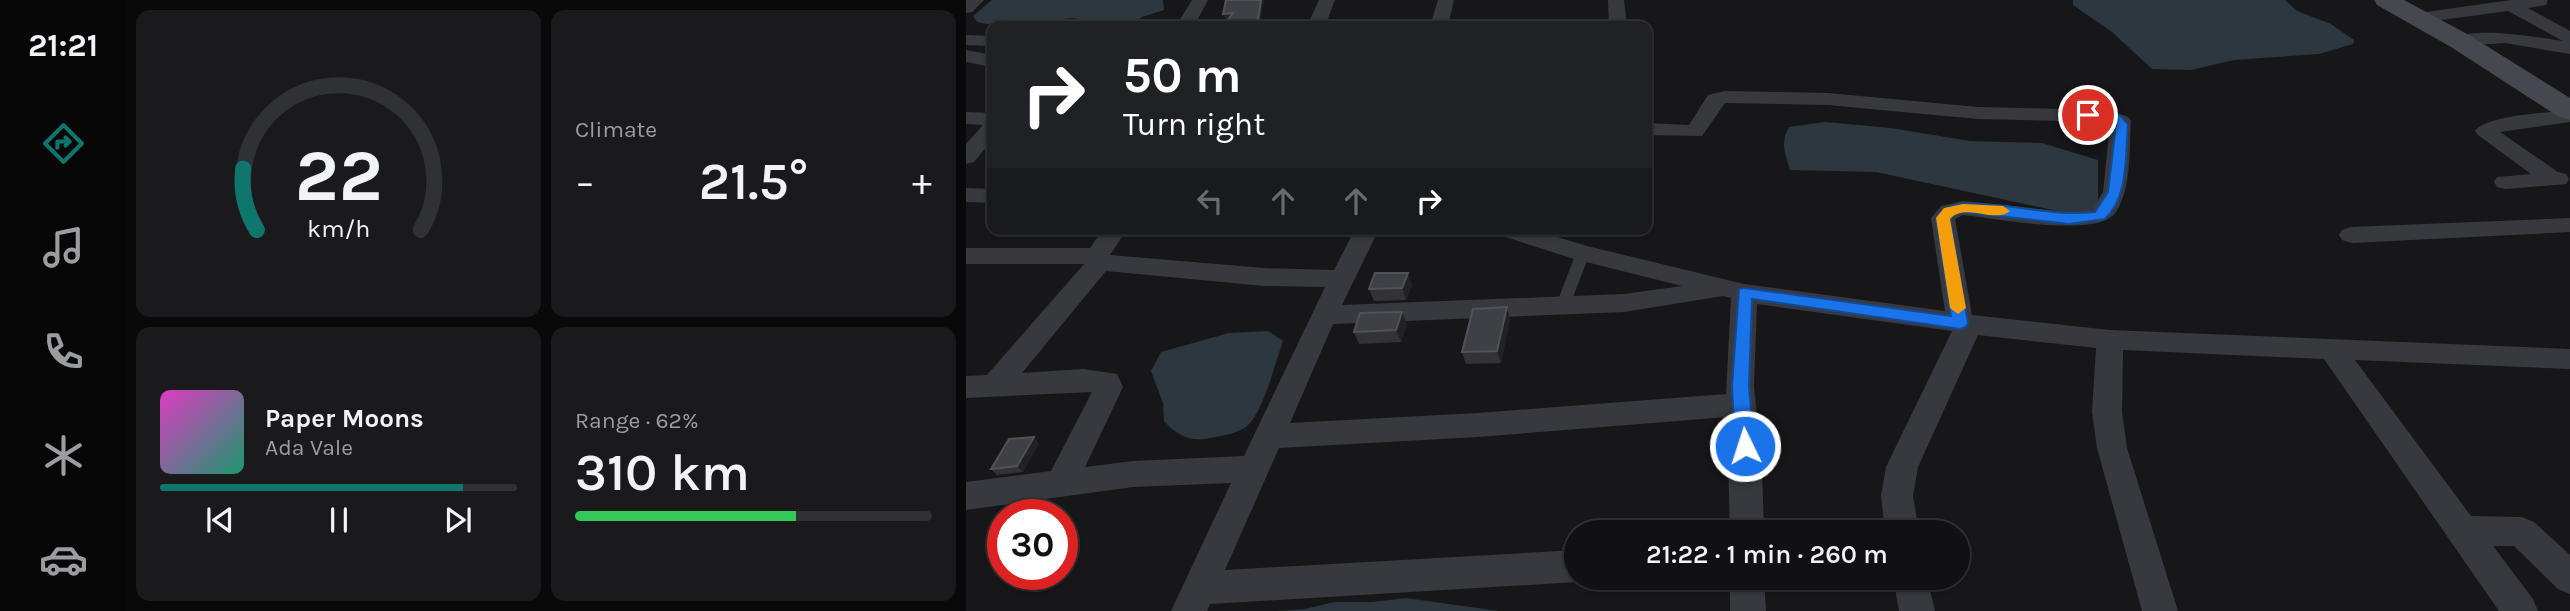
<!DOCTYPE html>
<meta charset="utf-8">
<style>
body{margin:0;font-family:Karla,sans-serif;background:#1a1a1c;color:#f1f3f6;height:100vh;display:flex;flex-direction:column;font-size:26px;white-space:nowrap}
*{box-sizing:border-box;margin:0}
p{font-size:23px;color:#9c9da0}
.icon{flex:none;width:38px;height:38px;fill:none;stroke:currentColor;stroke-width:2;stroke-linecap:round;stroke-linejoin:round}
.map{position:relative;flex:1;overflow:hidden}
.drawer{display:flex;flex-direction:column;gap:10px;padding:10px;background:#09090a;width:840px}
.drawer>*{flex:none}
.banner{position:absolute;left:21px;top:21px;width:665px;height:214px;border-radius:14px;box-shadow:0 2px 5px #0004,0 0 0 2px #303133;background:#202124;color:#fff;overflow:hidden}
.speed{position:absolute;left:21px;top:499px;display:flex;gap:14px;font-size:35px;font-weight:700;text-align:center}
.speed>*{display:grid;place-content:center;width:91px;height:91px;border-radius:50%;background:#111113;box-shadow:0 2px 5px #0004,0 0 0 2px #303133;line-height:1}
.speed .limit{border:10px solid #d22;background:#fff;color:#111}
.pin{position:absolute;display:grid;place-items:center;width:60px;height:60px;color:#fff;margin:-30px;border:4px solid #fff;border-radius:50%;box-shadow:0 2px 7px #0007}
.me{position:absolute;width:77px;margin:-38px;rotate:356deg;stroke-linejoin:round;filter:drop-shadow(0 0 5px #0008)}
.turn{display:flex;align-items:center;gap:24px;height:147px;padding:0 21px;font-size:32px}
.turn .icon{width:91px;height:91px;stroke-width:2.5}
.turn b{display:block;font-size:49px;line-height:60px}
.lanes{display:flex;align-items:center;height:66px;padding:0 21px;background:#0003;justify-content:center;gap:35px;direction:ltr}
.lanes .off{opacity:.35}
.big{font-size:52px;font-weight:600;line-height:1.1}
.drawer .widget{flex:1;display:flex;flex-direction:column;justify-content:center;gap:10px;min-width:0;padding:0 24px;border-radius:14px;background:#1a1a1c}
.drawer .dial{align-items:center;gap:0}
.dial svg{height:182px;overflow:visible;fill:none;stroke:#303133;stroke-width:7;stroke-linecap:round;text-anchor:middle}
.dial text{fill:#f1f3f6;stroke:none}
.song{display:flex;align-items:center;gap:21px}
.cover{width:84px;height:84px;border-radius:10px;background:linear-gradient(135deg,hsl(310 70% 55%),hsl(160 70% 35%))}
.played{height:7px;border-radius:4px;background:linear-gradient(90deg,#0f766e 85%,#303133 85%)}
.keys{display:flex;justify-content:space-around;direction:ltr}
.heat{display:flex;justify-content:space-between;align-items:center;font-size:38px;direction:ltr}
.charge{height:10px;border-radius:5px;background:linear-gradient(90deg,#34c759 62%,#303133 0)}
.drawer .tiles{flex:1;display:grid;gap:10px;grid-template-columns:repeat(2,1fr)}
.trip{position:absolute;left:598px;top:520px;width:406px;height:70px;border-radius:35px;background:#111113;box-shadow:0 2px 5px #0004,0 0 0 2px #303133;font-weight:600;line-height:70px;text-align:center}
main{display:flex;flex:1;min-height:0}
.tabs{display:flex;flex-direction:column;width:126px;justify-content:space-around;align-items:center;background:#070708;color:#9c9da0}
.tabs .icon{width:49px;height:49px}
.tabs .selected{color:#0f766e}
.tabs b{font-size:32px;color:#f1f3f6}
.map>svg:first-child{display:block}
.water{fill:#2c373f}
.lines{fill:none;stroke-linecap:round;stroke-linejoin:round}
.lane{fill:#38393f;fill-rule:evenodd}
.street{fill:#38393f;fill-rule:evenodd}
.secondary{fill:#45484f;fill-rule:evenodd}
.wall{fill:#333337}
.shaded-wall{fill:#222225}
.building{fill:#3f4045;stroke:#505257;stroke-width:2}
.route{fill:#1a73e8;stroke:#114b97;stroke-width:2}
.slow{fill:#f59e0b}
</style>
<main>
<nav class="tabs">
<b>21:21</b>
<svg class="icon selected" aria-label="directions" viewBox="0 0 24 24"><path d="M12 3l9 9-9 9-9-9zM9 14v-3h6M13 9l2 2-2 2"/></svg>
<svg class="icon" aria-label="music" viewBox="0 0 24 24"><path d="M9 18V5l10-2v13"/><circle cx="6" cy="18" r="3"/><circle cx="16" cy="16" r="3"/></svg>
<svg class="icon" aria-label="phone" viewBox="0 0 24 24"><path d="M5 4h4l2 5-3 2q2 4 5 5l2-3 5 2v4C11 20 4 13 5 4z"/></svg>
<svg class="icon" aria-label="climate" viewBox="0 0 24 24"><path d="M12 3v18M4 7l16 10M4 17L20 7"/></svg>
<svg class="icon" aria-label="car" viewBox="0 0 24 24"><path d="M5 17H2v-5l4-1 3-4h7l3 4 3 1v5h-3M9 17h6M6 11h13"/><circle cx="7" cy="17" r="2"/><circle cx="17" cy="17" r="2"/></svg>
</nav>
<section class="drawer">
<div class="tiles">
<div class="widget dial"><svg viewBox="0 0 100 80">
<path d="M14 69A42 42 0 1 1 86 69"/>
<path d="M14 69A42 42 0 0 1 8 42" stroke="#0f766e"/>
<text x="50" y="56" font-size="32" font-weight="700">22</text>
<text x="50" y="72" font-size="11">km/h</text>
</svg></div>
<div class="widget"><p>Climate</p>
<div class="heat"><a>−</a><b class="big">21.5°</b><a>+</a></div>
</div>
<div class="widget">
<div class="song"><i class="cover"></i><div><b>Paper Moons</b><p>Ada Vale</p></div></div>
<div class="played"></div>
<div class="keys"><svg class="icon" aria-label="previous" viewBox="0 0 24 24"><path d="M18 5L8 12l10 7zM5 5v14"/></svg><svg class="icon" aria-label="pause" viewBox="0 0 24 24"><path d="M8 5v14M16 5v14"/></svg><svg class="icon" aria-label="next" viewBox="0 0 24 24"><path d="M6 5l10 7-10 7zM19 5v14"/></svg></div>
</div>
<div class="widget"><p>Range · 62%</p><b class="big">310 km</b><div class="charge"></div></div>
</div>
</section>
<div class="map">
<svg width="1604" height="611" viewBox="0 0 1604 611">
<rect width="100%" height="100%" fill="#171719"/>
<path class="water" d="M26,0H197L198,10L176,17L165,26H118L120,23C105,11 83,25 66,26C47,27 29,26 11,22L7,16Z
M1107,0H1319L1331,11L1365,24L1388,40L1387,44L1353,54L1268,60L1225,70L1186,69L1146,32L1107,5Z
M859,122L925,128L1004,141L1076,143L1132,160V206L1119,212H1096L910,172L824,170C819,154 814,142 823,127Z
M302,331L317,341C309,363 298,411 281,426C271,434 258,435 245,438C224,442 213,437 198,421L197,403L185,371L195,352L263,333Z
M440,598L533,611H311L339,609L368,602H406Z"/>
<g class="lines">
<path class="lane" d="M617,249L624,253L604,305L597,310L592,308L590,305L610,253Z"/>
<path class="street" d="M0,0H18L6,12L0,13Z
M226,0H242L228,26H210Z
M353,0H369L359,26H341Z
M472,0H488L482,26H464Z
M642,0H658L661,26H643Z
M1545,0H1582L1580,5L1562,8L1604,31V54L1539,43L1494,46L1485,41C1500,24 1575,38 1597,41L1542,11L1453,23L1444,18L1453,13Z
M0,35L26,36V46L0,45Z
M0,50L26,55V67L0,62Z
M759,91L862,93L1012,107L1142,110L1162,117L1165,121C1163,149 1166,187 1150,212C1133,239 1028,218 997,215L989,219L1006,315L1144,330L1604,349V369L1389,360L1505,516L1556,517L1568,522L1604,555V594L1592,589L1548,546H1527L1567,599L1572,611H1533L1358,359L1157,350L1156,412L1161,448L1212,611H1176L1131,448L1126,412L1130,348L1012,335L952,467L947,496L953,532H919L915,496L920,467L986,331L791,304L788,386L796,467L798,532H764L761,417L512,437L313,448L259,570L611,550V578H622L611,582L244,604L241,611H205L265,483L167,487L0,510V482L85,471L126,392L0,398V376L21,375L118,264H0V248H124L137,229H161L144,255L298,268L368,270L389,229H413L376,305L658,294L716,286L608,259L530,234L526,229H565L621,246L778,284L979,311L965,218L975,206L997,201L1103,212L1126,209L1137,192L1144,124L1139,122L1012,119L862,105L759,103L736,136L681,135V123L723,125L742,95ZM140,271L298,286L359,287L278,456L167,461L119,467L157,387L151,374L117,369L56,373ZM757,296L765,298L760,394L512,413L324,423L367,324L658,312Z
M1604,110V122L1534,132L1592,172L1600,174L1603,179L1600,184L1539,189L1531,187L1528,182L1531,177L1565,174L1512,135L1509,131C1520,115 1583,113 1604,110Z
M0,112L26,113V140L8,162L0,164V144L17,125L0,124Z
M0,188L26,189V203L0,202Z
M1604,218V232L1385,243L1376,240L1373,235L1376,230L1385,227Z
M764,578H798L800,611H764Z
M927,578H961L969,611H933Z"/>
<path class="secondary" d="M1408,0H1438L1503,35L1604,98V120L1593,117L1485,47L1411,5Z"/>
</g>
<path class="wall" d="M446,285L440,300L408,301L403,289Z
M541,307L544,319L535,363L500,364L496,352Z
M441,324L435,342L393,344L388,332Z
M73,443L57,472L31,475L25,469Z"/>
<path class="shaded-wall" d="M295,0H298L294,26H291Z
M267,13L270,19H259L257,14Z
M442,273L446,285L440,300L436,288Z
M541,307L544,319L535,363L531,351Z
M436,312L441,324L435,342L430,330Z
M68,437L73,443L57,472L51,466Z"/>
<path class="building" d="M260,0H295L291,26H257L267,13L257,14Z
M409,273H442L436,288L403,289Z
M541,307L531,351L496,352L507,309Z
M436,312L430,330L388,332L394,313Z
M68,437L51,466L25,469L43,439Z"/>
<path class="route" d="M1122,112L1154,115L1162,125C1159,156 1163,196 1139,219L1103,224L997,212L988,214L984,219L1002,323L1000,327L994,329L786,299L783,386L788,446L785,452L779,454L772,452L769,446L766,386L773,289L778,288L985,316L970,218C977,209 985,204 998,204C1042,202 1083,217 1129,212L1142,192L1150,125L1146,121L1118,118V113Z"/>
<path class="slow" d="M997,204L1037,206L1044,211C1029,224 999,202 984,219L1000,308L992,314L984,308L970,218L978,208Z"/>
</svg>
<div class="speed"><div class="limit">30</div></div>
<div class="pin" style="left:1122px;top:115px;background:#d93025"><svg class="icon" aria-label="arrive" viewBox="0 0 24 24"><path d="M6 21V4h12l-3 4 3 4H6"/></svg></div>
<svg class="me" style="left:779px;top:446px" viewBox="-20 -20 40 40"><circle r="17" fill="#1a73e8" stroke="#fff" stroke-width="3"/><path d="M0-11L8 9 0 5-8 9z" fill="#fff"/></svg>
<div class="trip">21:22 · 1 min · 260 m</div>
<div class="banner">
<div class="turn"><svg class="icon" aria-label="right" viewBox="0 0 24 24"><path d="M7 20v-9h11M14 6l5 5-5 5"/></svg><div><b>50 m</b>Turn right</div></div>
<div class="lanes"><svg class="icon off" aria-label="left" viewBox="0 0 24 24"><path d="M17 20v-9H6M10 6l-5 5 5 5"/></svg><svg class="icon off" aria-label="ahead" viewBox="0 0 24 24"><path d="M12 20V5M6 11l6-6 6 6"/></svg><svg class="icon off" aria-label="ahead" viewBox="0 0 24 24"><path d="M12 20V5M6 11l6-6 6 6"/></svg><svg class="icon" aria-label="right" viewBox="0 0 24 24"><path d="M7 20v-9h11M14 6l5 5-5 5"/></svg></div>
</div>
</div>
</main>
